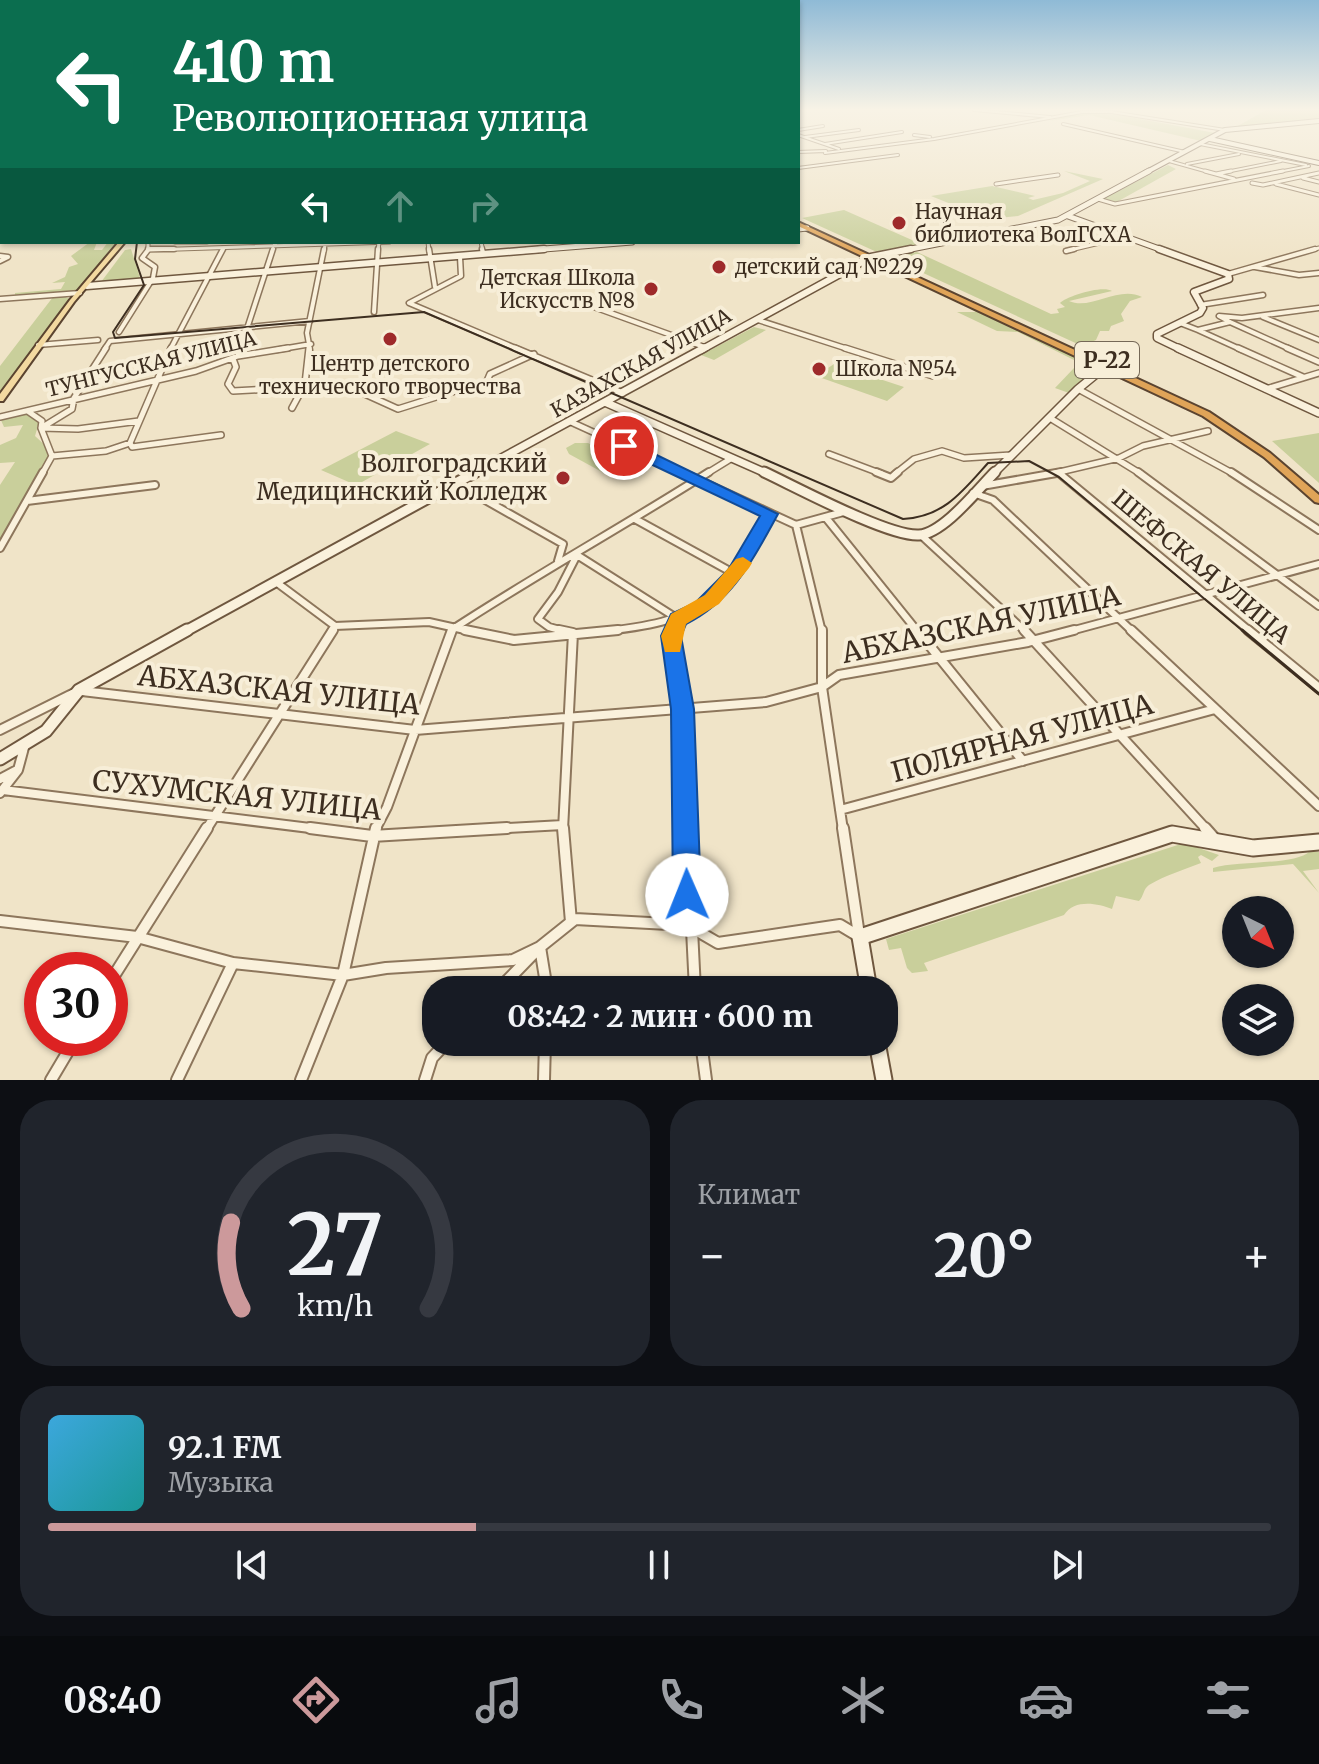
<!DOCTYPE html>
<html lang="ru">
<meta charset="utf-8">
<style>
body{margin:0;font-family:Merriweather,serif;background:#20242c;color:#f1f3f6;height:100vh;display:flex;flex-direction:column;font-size:30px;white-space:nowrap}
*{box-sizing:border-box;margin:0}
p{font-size:26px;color:#9ea1a6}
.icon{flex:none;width:44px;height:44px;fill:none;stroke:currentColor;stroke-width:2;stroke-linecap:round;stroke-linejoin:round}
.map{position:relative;height:1080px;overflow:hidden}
.panel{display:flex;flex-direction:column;gap:20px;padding:20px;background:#0d0f14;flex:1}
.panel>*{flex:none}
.hud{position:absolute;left:0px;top:0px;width:800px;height:244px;box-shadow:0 2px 6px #0004;background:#0b6e4f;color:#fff;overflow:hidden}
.needle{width:52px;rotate:137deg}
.tools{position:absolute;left:1222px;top:896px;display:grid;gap:16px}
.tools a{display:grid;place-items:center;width:72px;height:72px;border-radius:50%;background:#171b24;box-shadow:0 2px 6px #0004;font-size:40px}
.speed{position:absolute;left:24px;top:952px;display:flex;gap:16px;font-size:40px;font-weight:700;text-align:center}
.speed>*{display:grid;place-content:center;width:104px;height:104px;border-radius:50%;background:#171b24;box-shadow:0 2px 6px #0004;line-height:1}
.speed .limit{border:12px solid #d22;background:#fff;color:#111}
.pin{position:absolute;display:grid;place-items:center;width:68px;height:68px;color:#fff;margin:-34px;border:4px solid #fff;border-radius:50%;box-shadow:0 2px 8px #0007}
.me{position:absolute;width:88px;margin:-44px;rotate:359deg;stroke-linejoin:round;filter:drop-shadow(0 0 6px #0008)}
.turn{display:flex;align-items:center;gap:28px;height:168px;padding:0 40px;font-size:36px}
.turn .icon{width:104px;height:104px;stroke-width:2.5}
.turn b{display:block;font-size:56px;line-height:68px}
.lanes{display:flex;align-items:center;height:76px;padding:0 40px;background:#0003;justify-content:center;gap:40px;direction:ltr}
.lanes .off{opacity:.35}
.big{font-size:60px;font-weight:700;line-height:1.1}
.panel .widget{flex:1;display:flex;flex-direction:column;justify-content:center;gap:12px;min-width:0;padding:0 28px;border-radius:32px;background:#20242c}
.panel .dial{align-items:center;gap:0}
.dial svg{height:208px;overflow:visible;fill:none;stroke:#363941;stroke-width:7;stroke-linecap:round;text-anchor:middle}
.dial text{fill:#f1f3f6;stroke:none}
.song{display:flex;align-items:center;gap:24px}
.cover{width:96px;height:96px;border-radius:12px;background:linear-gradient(135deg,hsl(200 70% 55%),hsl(180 70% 35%))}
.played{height:8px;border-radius:4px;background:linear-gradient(90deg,#cc999b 35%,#363941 35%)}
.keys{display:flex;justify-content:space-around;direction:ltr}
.heat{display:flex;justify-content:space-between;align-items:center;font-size:44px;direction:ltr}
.panel .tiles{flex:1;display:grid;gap:20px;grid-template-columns:1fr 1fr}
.widget:last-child{grid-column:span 2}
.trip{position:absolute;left:422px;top:976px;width:476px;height:80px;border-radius:32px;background:#171b24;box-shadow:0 2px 6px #0004;font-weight:700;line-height:80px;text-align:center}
.menu{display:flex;height:128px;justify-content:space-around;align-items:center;background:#090b0e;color:#9ea1a6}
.menu .icon{width:56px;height:56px}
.menu .on{color:#cc999b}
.menu b{font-size:36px;color:#f1f3f6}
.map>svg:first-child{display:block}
.green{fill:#c9cf9b}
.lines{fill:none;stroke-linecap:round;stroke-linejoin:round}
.street-far6-casing{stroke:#8d765c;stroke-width:4}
.street-far5-casing{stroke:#8d765c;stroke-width:5}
.street-far4-casing{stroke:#8d765c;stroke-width:7}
.street-far3-casing{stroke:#8d765c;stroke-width:8}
.street-far2-casing{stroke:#8d765c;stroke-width:10}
.street-far1-casing{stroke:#8d765c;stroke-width:12}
.street-casing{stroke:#8d765c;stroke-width:14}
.secondary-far6-casing{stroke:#6f573f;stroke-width:6}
.secondary-far5-casing{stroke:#6f573f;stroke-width:7}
.secondary-far4-casing{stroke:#6f573f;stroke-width:9}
.secondary-far3-casing{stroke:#6f573f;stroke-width:10}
.secondary-far2-casing{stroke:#6f573f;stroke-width:13}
.secondary-far1-casing{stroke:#6f573f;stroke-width:15}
.secondary-casing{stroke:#6f573f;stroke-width:19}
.primary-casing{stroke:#5b4430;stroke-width:4}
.highway-casing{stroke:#5b4430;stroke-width:4}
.street-far6{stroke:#faf1dc;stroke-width:2}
.street-far5{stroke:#faf1dc;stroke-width:3}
.street-far4{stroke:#faf1dc;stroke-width:4}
.street-far3{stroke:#faf1dc;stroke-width:5}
.street-far2{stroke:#faf1dc;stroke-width:6}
.street-far1{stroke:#faf1dc;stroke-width:8}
.street{stroke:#faf1dc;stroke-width:10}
.secondary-far6{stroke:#faf1dc;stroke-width:4}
.secondary-far5{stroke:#faf1dc;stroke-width:5}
.secondary-far4{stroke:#faf1dc;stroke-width:6}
.secondary-far3{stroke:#faf1dc;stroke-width:7}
.secondary-far2{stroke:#faf1dc;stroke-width:9}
.secondary-far1{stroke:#faf1dc;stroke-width:11}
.secondary{stroke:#faf1dc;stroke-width:15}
.primary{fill:#f3d9a0;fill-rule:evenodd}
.highway{fill:#e0a458;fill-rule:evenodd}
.tram-far1{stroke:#3d2e20;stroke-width:2}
.tram{stroke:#3d2e20;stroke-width:3}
.route{fill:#1a73e8;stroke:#114b97;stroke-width:2}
.slow{fill:#f59e0b}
.poi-dot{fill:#9e2a2b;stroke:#f7eed8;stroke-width:3}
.labels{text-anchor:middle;stroke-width:8;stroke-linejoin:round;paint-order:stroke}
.far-poi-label{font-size:20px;fill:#3d2e20;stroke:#f7eed8;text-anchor:start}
.far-street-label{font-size:20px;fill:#3d2e20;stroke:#f7eed8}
.shield{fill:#f7eed8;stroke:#756857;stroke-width:2}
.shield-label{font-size:22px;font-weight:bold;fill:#3d2e20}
.poi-label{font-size:24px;fill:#3d2e20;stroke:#f7eed8;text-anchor:end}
.street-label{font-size:24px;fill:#3d2e20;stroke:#f7eed8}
.near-street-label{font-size:28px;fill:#3d2e20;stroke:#f7eed8}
</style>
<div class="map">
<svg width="1319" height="1080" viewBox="0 0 1319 1080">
<rect width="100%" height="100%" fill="#f0e4c8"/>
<path class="green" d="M1266,110H1319V120L1236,127Z
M1080,112L1114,114L1215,133L1201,141L1089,115L1049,121Z
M1168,165L1176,169L1115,203L1103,199Z
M1064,171L1103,179L1018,216L988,219L931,196L992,186L1035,196L1028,198L1033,200L1063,193L1090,181Z
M844,210L921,244L879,253L802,218Z
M90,242H97L94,250H102L108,242H117L76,292L15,296V293L61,289L65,282L52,283L65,277L69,267L78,264L71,256Z
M131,249L141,281L101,282L125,250Z
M917,252L1051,314L1059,313L1057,309L1065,307L1060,303C1066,297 1101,285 1112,291L1069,301C1091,311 1118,285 1142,297L1130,301L1121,314L1124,321L1111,326L1109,331H1100L1096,340L1082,346L884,255Z
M63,296L70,299L0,394V366L53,297Z
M978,308L1097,366L1096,369L1069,393L1055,388L1074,368V360L1018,332L997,331L957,312H976L970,309Z
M754,327L766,330L714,360L701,355Z
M834,364L904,387L887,401L816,376Z
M28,413L39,422L35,436L48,448L49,457L0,539V485L15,462L0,463V445L16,438L23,425L4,427L0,418Z
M396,431L430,444L362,482L351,483L321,470Z
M1319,433V483L1272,441Z
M575,443H588L632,466V473L613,478L569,454L566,448Z
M1184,843L1219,855L1212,861L1201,855L1198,857L1201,863C1183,870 1166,875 1149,885C1143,889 1144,896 1139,901L1116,896L1112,909C1097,903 1074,899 1064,915L924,963L928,971L912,973L907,968L901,948L889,950L886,939Z
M1310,851L1319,852V869L1303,871L1319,893L1293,864L1213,872V868C1238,860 1295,866 1310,851Z"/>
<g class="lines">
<g class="street-far6-casing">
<path id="street-far6" d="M974,110L1050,117
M1105,111L1225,130
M1063,124L1185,152
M798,130L823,126
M798,135L839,149
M914,135L930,137
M805,137L859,130
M825,144L902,132
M1200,144L1306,165
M798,152L826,151
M825,153L934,139L1082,112H1107
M1169,161L1212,173
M1187,164L1239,154
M798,168L898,155
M1221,173L1281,161
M1273,173L1309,166"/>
</g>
<g class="street-far5-casing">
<path id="street-far5" d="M1205,171L1234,179
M1216,174L1231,171
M1303,178L1319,182
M1252,183L1263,185L1319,173
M996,184L1058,175
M1276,184L1319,195
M1098,199L1115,204L1283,171
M148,242V250L390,242
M175,242H207
M428,242L429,251
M481,242L483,251
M272,251L276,242
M324,251L325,245
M378,251L379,242
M1066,251L1125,237
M1308,251L1319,248"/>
</g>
<g class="street-far4-casing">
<path id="street-far4" d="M148,249H174
M429,249L435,287
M482,249L483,254
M1066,251L1074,249
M0,256L8,257L0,261
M460,257L461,276L409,303L520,350
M1255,267L1299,275L1319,273
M1228,274L1315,249
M0,299L80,293
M583,303L707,348
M1200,305L1263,295
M374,312L378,249
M1263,317L1319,340
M758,320L851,350
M1230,322L1292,350
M1180,323L1198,330L1230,322L1219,316L1242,318L1319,308
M1198,330L1242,350
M119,332L153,278L155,267L142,258L148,250
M38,345L98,340
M104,350L110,341L310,321
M170,350L223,249
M240,350L273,249
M276,350L311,344
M310,350L307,333L324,249"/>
</g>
<g class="street-far3-casing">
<path id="street-far3" d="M515,348L623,393
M845,348L933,376
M1238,348L1303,377
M1287,348L1319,362
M238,356L240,348
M233,359L236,367L228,384L233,391L345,385L398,409L487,381L490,374L534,354
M1078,389L1234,474
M1266,389L1319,373
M292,408L305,384L309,348
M29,412L42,421L41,428L78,429L139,421
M0,417L196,371L238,356L288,348
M1050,418L1141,474
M571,422L685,474
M130,443L171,348
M829,454L882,474
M52,456L41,428L72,409L74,398L106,348
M52,456L106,451L130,443L132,447L221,435
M42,474L52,456
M706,474L732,458
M895,474L914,459L942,451L964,458L1011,455
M1051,474L1119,458L1143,446L1208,431"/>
</g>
<g class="street-far2-casing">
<path id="street-far2" d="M681,472L796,525
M876,472L891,478L898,472
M1138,472L1319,606
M1231,472L1319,530
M1059,473L1251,632
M457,484L563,544L558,561
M982,486L1062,472
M973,493L993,500L1133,632
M27,501L155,485
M635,519L735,574
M827,519L918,632
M796,525L822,632
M796,525L847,511
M921,535L1026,632
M0,548L43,472
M276,582L335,626L429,622L474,632
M453,629C537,574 624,526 709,472
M331,632L335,626
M567,632L549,627L538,619L558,592L577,555L678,619
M598,632C703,621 719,605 770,514
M674,632L678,619
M1067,632L1319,564"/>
</g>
<g class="street-far1-casing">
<path id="street-far1" d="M465,630L514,640L618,630
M559,630L573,633L563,830
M675,630L673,652L682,709L687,830
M822,630V687L843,830
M917,630L1023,761
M1024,630L1207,830
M1131,630L1319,806
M1248,630L1319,688
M82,691L415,730L766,702L822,687L839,675L1028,642L1074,630
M0,730L72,694
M0,779L15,771
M3,790L326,830
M0,793L18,770L25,744
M840,810L1215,709
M206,830L333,630
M375,830L387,807L452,630
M472,830L563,825"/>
</g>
<g class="street-casing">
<path id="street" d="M310,828L372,836L507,828
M563,828L571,922
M687,828L695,990
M843,828L859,935
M1205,828L1213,837
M0,921L137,937L233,963L343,975L386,968L513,960L540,947L575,919L687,925L718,943L840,925L860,937
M540,947L547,990
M110,982L207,828
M498,990L534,953
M701,1042L706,1080
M51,1080L76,1038
M177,1080L233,963
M301,1080L343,975L376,828
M425,1080L432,1058L447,1042
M544,1080L545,1042"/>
</g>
<g class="secondary-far6-casing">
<path id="secondary-far6" d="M1210,139L1319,163
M1145,173L1225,130L1319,121"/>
</g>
<g class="secondary-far5-casing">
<path id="secondary-far5" d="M1068,216L1165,251
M798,229L807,228
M519,251L632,242
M901,251L1058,220L1149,171"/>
</g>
<g class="secondary-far4-casing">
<path id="secondary-far4" d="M1159,249L1228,274L1229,279L1194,292L1203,308L1200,313L1157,334V338L1182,350
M87,286L544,249
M701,350L871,257L911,249"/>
</g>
<g class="secondary-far3-casing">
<path id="secondary-far3" d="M1178,348L1319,413
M607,403L768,474
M472,474L704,348
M993,474L1078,389L1111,362"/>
</g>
<g class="secondary-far2-casing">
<path id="secondary-far2" d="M764,472C796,487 889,537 919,535C944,533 978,489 995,472
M184,632L476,472"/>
</g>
<g class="secondary-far1-casing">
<path id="secondary-far1" d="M0,759L46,731L79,690L187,630"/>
</g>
<g class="secondary-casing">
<path id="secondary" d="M869,990L860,937L1172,834L1253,848L1319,842
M877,1042L884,1080"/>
</g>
<g class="primary-casing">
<path id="primary" d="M119,242H125L74,302L3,401H0V394L70,300Z"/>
</g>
<g class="highway-casing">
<path id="highway" d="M798,222L1209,412L1270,453L1319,495V503L1315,502L1264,457L1203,416L798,226Z"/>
</g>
<use href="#street-far6" class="street-far6"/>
<use href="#street-far5" class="street-far5"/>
<use href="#street-far4" class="street-far4"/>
<use href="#street-far3" class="street-far3"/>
<use href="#street-far2" class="street-far2"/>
<use href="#street-far1" class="street-far1"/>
<use href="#street" class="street"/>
<use href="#secondary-far6" class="secondary-far6"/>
<use href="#secondary-far5" class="secondary-far5"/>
<use href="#secondary-far4" class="secondary-far4"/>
<use href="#secondary-far3" class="secondary-far3"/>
<use href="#secondary-far2" class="secondary-far2"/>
<use href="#secondary-far1" class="secondary-far1"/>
<use href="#secondary" class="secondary"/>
<use href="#primary" class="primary"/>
<use href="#highway" class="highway"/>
<path class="tram-far1" d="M137,242L135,259L144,285L113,332L115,338L424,312L903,519C944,517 963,491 988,463L1029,461L1059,477L1244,632"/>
<path class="tram" d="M1242,630L1319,694"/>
</g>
<linearGradient id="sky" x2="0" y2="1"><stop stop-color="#8fbad6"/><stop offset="0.42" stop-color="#f8f3e6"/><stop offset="1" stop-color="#f8f3e6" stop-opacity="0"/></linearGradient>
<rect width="1319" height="261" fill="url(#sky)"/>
<path class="route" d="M619,442H630L778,514C754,558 733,601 686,624L681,636L694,709L701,895L696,904L687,908L677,904L673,895L671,709L661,636L671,614L695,603L728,570L760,516L619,449Z"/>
<path class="slow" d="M743,557L752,563L749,568L719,604L686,624L680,652H665L661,636L671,614L705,595L736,559Z"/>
<g class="poi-dot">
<circle cx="899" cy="223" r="8"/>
<circle cx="719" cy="267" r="8"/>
<circle cx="651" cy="289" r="8"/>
<circle cx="390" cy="339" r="8"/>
<circle cx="819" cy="369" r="8"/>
<circle cx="563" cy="478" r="8"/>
</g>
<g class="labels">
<g class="far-poi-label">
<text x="915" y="219">Научная<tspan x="915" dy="23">библиотека ВолГСХА</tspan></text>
<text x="735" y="274">детский сад №229</text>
<text x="635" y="285" text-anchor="end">Детская Школа<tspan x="635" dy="23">Искусств №8</tspan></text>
<text x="390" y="371" text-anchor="middle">Центр детского<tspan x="390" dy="23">технического творчества</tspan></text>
<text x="835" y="376">Школа №54</text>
</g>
<g class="far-street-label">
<text transform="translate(641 363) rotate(-29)" y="7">КАЗАХСКАЯ УЛИЦА</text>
<text transform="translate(151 364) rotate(-14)" y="7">ТУНГУССКАЯ УЛИЦА</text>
</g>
<rect class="shield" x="1075" y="342" width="64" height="36" rx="6"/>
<g class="shield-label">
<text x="1107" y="368">Р-22</text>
</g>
<g class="poi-label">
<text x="547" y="472">Волгоградский<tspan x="547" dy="28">Медицинский Колледж</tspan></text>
</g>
<g class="street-label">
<text transform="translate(1201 567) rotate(40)" y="8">ШЕФСКАЯ УЛИЦА</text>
</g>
<g class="near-street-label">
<text transform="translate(981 624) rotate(-12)" y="10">АБХАЗСКАЯ УЛИЦА</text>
<text transform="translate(279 690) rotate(6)" y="10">АБХАЗСКАЯ УЛИЦА</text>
<text transform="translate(1022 738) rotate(-15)" y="10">ПОЛЯРНАЯ УЛИЦА</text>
<text transform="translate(237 795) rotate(6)" y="10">СУХУМСКАЯ УЛИЦА</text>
</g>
</g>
</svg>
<div class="tools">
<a><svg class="needle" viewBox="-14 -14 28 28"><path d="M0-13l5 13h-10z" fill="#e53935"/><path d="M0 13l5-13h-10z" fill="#9ea1a6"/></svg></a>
<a><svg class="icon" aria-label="layers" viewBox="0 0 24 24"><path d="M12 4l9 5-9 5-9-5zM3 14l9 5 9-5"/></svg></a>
</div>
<div class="speed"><div class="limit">30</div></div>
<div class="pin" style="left:624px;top:446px;background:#d93025"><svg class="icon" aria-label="arrive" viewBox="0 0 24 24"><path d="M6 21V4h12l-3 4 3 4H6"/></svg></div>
<svg class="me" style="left:687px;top:895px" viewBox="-20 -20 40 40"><circle r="19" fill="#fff"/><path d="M0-13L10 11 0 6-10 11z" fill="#1a73e8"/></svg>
<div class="trip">08:42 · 2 мин · 600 m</div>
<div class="hud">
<div class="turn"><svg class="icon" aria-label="left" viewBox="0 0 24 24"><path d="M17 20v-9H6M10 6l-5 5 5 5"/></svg><div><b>410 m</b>Революционная улица</div></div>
<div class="lanes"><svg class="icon" aria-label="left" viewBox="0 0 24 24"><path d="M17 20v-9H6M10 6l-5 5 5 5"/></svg><svg class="icon off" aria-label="ahead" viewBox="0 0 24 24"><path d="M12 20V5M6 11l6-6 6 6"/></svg><svg class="icon off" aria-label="right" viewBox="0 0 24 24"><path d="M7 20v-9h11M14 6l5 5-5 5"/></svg></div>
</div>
</div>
<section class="panel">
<div class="tiles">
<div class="widget dial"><svg viewBox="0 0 100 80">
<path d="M14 69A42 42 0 1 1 86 69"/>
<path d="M14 69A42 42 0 0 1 10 36" stroke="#cc999b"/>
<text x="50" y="56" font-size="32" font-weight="700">27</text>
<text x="50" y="72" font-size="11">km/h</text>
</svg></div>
<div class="widget"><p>Климат</p>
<div class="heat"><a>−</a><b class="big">20°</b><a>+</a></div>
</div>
<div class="widget">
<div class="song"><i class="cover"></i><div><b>92.1 FM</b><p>Музыка</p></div></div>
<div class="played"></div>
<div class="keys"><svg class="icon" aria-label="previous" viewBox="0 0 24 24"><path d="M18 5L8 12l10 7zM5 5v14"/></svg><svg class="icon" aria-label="pause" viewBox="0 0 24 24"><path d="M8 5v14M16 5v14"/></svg><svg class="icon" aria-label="next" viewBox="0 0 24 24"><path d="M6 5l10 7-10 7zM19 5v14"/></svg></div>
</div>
</div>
</section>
<nav class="menu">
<b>08:40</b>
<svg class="icon on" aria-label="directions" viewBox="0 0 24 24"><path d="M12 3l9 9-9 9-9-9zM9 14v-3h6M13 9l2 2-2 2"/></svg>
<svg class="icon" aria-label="music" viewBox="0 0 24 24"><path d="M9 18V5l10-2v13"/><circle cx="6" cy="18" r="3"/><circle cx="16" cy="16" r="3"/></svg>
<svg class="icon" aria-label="phone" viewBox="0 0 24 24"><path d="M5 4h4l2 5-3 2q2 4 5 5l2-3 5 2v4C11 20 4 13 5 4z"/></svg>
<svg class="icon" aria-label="climate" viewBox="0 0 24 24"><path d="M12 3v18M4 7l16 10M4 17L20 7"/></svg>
<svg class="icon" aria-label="car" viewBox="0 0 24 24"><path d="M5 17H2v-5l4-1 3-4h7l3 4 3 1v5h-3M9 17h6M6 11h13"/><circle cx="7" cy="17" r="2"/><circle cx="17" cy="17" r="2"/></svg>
<svg class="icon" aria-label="filters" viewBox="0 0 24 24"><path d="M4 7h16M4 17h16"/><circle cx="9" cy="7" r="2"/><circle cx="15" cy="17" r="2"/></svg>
</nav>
